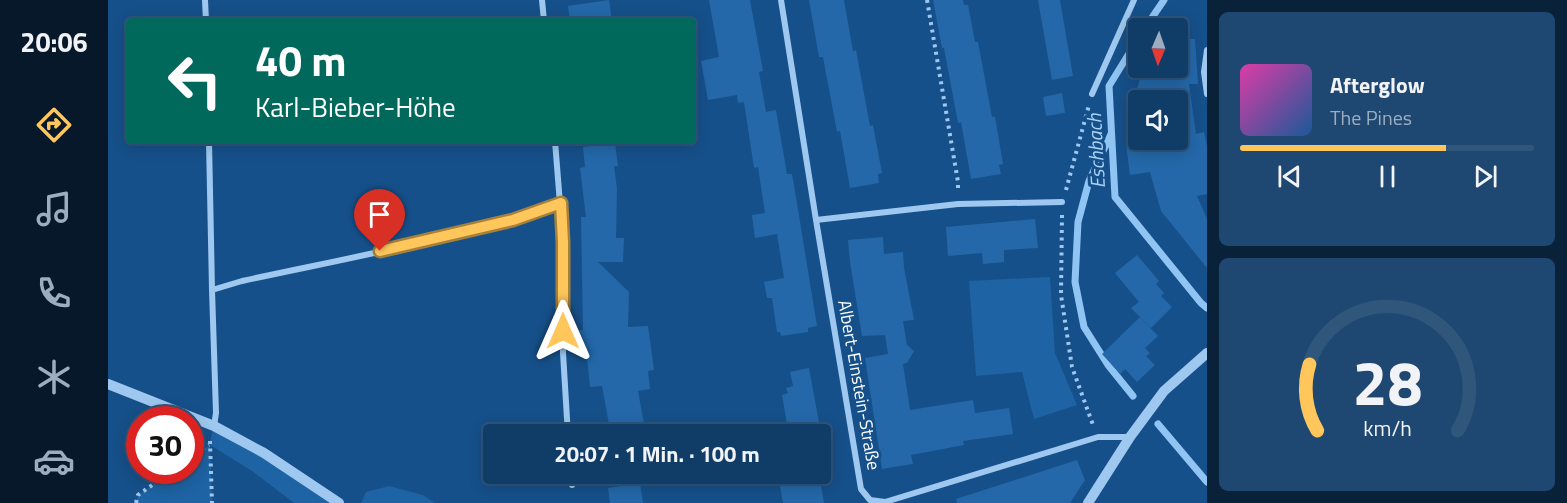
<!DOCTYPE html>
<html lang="de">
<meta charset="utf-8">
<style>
body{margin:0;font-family:"Titillium Web",sans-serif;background:#1e4771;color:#f1f3f6;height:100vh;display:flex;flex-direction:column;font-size:22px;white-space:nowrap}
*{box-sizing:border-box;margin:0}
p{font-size:20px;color:#9cadc0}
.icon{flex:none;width:33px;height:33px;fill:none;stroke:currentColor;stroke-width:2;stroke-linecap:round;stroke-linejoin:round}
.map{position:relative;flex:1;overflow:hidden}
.drawer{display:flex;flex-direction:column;gap:12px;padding:12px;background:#092139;width:360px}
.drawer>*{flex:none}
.banner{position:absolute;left:18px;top:18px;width:570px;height:126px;border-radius:6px;box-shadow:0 3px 15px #0003,0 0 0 2px #30567c;background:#00695c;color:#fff;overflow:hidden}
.needle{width:39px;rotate:182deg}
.fabs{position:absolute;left:1020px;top:18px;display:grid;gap:12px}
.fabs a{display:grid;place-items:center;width:60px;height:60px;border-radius:6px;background:#103c68;box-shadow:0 3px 15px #0003,0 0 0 2px #30567c;font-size:30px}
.speed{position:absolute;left:18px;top:406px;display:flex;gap:12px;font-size:30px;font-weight:700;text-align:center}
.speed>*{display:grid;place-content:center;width:78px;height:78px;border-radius:50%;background:#103c68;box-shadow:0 3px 15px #0003,0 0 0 2px #30567c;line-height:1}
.speed .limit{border:9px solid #d22;background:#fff;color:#111}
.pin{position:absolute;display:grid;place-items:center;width:51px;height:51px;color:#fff;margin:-62px -26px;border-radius:50% 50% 50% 0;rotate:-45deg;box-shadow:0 0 6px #0007}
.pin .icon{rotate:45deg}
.me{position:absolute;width:66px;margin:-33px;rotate:0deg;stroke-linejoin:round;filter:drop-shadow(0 0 4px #0008)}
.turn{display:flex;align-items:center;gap:21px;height:126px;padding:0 30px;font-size:27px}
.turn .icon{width:78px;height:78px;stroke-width:2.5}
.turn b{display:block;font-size:42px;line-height:51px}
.drawer .widget{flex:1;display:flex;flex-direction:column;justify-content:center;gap:9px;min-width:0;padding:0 21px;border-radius:9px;background:#1e4771}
.drawer .dial{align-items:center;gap:0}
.dial svg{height:156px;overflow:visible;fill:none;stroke:#30567c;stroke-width:7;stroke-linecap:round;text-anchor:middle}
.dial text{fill:#f1f3f6;stroke:none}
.song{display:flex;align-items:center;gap:18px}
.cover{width:72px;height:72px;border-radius:9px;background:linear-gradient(135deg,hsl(320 70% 55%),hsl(210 70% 35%))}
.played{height:6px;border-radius:3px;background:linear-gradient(90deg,#ffc65c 70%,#30567c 70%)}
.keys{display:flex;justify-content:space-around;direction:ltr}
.trip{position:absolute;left:375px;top:424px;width:348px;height:60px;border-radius:6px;background:#103c68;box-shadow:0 3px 15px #0003,0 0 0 2px #30567c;font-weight:700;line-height:60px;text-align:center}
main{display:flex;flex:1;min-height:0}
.menu{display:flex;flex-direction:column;width:108px;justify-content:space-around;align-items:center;background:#06182a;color:#9cadc0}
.menu .icon{width:42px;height:42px}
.menu .current{color:#ffc65c}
.menu b{font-size:27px;color:#f1f3f6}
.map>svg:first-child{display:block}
.green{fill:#1e63a4}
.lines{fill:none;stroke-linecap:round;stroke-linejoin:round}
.stream{stroke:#90c4f2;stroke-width:7}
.building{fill:#2468a9}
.path{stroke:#9ec8ef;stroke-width:4;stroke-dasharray:3 4.5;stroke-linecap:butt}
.minor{stroke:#9ec8ef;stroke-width:6}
.tertiary{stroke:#9ec8ef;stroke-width:10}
.route-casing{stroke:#a6813c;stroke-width:15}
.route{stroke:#ffc65c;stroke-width:10}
.labels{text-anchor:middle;stroke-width:6;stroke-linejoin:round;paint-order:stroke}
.street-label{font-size:18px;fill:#fff;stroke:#16508a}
.water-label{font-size:20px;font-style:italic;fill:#aad2f6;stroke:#16508a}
</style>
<main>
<nav class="menu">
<b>20:06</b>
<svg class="icon current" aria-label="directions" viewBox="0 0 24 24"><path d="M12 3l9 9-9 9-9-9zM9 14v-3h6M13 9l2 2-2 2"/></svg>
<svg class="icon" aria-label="music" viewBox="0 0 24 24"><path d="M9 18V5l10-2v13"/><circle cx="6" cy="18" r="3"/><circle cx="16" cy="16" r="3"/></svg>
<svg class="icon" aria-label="phone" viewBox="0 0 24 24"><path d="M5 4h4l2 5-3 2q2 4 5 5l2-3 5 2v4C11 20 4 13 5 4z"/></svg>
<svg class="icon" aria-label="climate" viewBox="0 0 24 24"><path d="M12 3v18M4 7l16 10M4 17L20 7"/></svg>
<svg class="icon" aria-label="car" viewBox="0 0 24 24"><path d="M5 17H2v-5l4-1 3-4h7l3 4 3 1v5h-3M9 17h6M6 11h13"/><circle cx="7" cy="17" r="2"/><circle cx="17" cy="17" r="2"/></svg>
</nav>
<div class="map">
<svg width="1099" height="503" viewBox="0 0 1099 503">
<rect width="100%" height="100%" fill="#16508a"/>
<path class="green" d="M942,277L947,353L969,405L926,419L914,372L868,376L861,281Z
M106,426L231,503H186L144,471L102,445L104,503H28L30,495L64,471H82L83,458L101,445Z
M281,486L315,495L327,503H253L258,492Z"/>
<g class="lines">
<path class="stream" d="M1037,28L1056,0
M1030,39L1001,86L1007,197L1093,303L1099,308
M1003,134L981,181L970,222L967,282L976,327L1000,365L1025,396
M1050,424L1099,482"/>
</g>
<path class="building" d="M501,0L504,21H462L460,6Z
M601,0H642L655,71L651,72L658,112L668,110L679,174H684L687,191L709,326L700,328V332L673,336L672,332H669L664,298H659L656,282L676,278L669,234L647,238L644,215L657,213L650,167L646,168L636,102L630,103L629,95L600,100L593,61L611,57Z
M701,0H736L745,51L748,50L762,126L765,125L774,173L770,174L771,183L742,188L732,131L729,132L715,57H711Z
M825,0H855L856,5H860L867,42H870L884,117H887L895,164L891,165L893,174L863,179L853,122L850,123L836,48H834Z
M930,0H952L965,76L944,80Z
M1070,39H1087L1090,84H1081L1088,134L1096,132L1099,147V194L1089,196L1099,219V268L1053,211L1042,172L1022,175L1018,144L1032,141V140H1070V100H1026L1035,68H1070Z
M954,93L957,113L938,116L935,97Z
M507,143L510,166H506L509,189L508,238H516L515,262H490L521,292L520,327L540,326L546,370L540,371L542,389L530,391L538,435H503L494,386L482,387L478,348L469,349L470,330H475L473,217H478L472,168L477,167L475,147Z
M927,219L930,248L896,250V262L875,264L874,253L840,256L838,227Z
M775,237L776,254L795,252L796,268L806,320L795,321L799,345L806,351L799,363L795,364L802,410L865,400L867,413L901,408L905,434L855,441L856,445L803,455L805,464L774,469L757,358L780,354L777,335L754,336L742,262L740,240Z
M1029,255L1051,281L1048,284L1056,293L1053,296L1064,307L1043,328L1023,308L1031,302L1007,273Z
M1032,317L1050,336L1037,348L1042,353L1038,356L1047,365L1029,382L1017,369L1012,374L994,354Z
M701,368L713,433L681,435L674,395L680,393L678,388L685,386L682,372Z
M969,460L977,480L962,503H849L848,499Z
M670,474H711L716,503H675Z
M532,483L535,503H502L500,488Z"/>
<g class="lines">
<path class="path" d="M819,0L850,182V191
M958,190L981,105
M954,215L953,295L964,367L985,425
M102,441L104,503
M82,458L101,445
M28,503L30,495L64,471"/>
<path class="minor" d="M97,0L98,21
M434,0L436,21
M673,0L708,220L753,489L762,500L777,502L990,437H1022
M1099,50L1096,72L1099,94
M984,94L1026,0
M101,141L104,290
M447,141L455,242V353L460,435
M708,220L850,204L954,202
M106,426L108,413L104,290L134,281C240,258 349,239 453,203
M463,474L464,485"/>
<path class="tertiary" d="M0,384L106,426L156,453L231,503
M980,503L1022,437L1056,391L1099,353"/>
</g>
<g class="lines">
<g class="route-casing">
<path id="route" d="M272,251L405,220L453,203L455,242V331"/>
</g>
<use href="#route" class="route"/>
</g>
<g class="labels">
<g class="street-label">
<text transform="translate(751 385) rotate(80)" y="6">Albert-Einstein-Straße</text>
</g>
<g class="water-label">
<text transform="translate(988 151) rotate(-93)" y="7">Eschbach</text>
</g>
</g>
</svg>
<div class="fabs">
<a><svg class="needle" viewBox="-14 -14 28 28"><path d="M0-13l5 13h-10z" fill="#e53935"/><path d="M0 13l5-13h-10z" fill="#9cadc0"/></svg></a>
<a><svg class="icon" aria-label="sound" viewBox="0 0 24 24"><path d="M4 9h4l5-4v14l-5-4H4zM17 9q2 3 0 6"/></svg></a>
</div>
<div class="speed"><div class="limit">30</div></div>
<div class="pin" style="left:272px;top:251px;background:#d93025"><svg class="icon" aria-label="arrive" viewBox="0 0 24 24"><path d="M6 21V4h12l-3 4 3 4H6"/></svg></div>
<svg class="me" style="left:455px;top:331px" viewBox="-20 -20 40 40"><path d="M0-17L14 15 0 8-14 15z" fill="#ffc65c" stroke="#fff" stroke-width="4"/></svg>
<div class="trip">20:07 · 1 Min. · 100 m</div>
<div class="banner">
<div class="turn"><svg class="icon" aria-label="left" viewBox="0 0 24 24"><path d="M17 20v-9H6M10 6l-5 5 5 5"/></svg><div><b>40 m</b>Karl-Bieber-Höhe</div></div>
</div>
</div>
<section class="drawer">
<div class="widget">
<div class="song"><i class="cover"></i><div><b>Afterglow</b><p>The Pines</p></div></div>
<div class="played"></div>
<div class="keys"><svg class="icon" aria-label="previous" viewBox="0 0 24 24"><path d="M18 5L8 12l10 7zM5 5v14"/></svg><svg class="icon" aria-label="pause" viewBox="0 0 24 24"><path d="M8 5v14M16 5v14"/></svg><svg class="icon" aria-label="next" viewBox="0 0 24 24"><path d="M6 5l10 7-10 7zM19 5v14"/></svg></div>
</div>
<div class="widget dial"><svg viewBox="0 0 100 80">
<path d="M14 69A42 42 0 1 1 86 69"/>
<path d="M14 69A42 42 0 0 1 10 35" stroke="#ffc65c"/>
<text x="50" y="56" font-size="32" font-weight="700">28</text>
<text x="50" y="72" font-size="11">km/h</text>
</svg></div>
</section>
</main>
